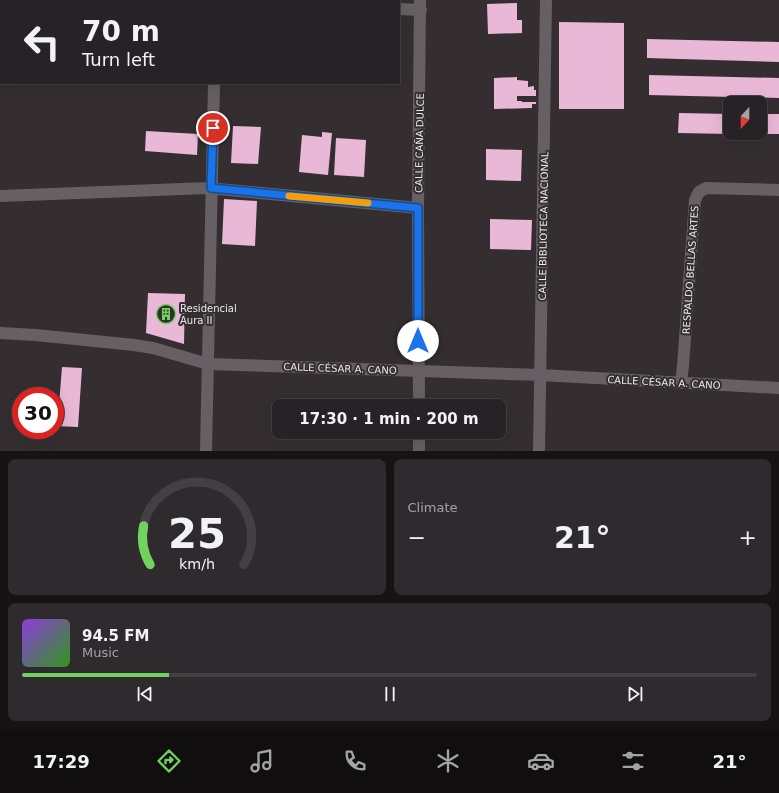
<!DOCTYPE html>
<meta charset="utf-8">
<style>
body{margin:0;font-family:"DejaVu Sans",sans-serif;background:#2f2a2d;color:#f1f3f6;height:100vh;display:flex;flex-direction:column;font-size:15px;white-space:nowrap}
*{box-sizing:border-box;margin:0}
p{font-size:13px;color:#a4a4a7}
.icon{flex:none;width:22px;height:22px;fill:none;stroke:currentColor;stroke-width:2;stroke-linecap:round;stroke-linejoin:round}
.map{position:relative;height:451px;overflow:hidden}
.sheet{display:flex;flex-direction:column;gap:8px;padding:8px;background:#151314;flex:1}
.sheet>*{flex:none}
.banner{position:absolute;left:0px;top:0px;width:400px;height:84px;box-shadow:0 4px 16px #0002,0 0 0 1px #433f42;background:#272225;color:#f1f3f6;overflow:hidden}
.needle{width:26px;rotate:201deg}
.buttons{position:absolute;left:723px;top:96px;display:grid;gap:8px}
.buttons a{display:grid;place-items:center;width:44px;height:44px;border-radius:8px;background:#272225;box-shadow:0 4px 16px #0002,0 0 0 1px #433f42;font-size:20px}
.speed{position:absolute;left:12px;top:387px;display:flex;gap:8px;font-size:20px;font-weight:700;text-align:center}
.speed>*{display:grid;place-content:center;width:52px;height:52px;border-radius:50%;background:#272225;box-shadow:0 4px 16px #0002,0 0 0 1px #433f42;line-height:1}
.speed .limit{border:6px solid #d22;background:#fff;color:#111}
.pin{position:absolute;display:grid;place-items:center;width:34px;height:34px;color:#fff;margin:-17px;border:2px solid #fff;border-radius:50%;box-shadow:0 1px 4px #0007}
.me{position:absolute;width:44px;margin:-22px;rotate:0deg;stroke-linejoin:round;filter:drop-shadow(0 0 3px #0008)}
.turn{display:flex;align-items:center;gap:14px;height:84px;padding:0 16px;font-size:18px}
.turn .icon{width:52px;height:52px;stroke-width:2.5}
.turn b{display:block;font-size:28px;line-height:34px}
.big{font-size:30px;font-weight:700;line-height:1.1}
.sheet .card{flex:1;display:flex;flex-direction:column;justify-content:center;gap:6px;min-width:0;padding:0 14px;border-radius:8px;background:#2f2a2d}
.sheet .dial{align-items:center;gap:0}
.dial svg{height:104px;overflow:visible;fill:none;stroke:#433f42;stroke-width:7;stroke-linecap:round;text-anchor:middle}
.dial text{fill:#f1f3f6;stroke:none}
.song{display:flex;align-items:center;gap:12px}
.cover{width:48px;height:48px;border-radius:6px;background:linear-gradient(135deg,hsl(270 70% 55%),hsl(110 70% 35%))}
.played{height:4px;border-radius:2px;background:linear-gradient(90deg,#70d35f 20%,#433f42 20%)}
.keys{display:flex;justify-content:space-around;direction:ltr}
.heat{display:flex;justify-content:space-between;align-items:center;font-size:22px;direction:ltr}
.sheet .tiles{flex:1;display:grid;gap:8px;grid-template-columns:1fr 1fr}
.card:last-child{grid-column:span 2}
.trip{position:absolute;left:272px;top:399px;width:234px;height:40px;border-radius:8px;background:#272225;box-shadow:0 4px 16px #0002,0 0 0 1px #433f42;font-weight:700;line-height:40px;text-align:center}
.tabs{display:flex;height:64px;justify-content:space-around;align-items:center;background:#100e0f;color:#a4a4a7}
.tabs .icon{width:28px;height:28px}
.tabs .current{color:#70d35f}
.tabs b{font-size:18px;color:#f1f3f6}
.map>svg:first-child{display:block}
.building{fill:#eab8d7}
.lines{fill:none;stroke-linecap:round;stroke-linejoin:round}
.minor{stroke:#666064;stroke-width:12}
.route-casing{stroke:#114b97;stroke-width:10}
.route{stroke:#1a73e8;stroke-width:7}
.slow{stroke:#f59e0b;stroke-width:7}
.labels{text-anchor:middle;stroke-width:4;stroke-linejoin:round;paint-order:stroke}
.street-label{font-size:10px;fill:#ebe8ea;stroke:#342e31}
.poi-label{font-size:10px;fill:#ebe8ea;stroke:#342e31;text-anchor:start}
</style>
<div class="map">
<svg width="779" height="451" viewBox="0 0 779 451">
<rect width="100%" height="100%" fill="#342e31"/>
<path class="building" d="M517,3V20H522V33L488,34L487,4Z
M559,22L624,23V109H559Z
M647,39L779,42V62L647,58Z
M649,75L779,78V98L649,95Z
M517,77V80L528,81V87L534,86V90H536V96H517V101H522V102H536V104H532V108L494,109V78Z
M679,113L730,114V134L678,133Z
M760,114H779V134H760Z
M233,126L261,127L258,164L231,163Z
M146,131L198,134L197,155L145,151Z
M322,132L332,133L328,175L299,172L302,135L322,137Z
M336,138L366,140L364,177L334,175Z
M486,149L522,150L521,181L486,180Z
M224,199L257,201L255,246L222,244Z
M490,219L532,220L531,250L490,249Z
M148,293L185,294L184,344L146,333Z
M62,367L82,368L78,427L55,426V405H59Z"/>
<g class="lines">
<path class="minor" d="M277,0L291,1
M216,1V0
M399,9L421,10
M0,196L208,188L418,208
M0,333L36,335L134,345L153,348L208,364L541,375L779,388
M681,383L683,366L695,200L699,192L706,188L779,190
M419,406L418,208L420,0
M206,451L214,83
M419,451V432
M539,451L546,0"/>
</g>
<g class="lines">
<g class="route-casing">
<path id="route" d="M213,128L211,188L418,208V341"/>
</g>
<use href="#route" class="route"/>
<path class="slow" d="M289,196L368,203"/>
</g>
<defs>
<g id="building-ring" transform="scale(1)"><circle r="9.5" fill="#342e31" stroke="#70d35f" stroke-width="1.5"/><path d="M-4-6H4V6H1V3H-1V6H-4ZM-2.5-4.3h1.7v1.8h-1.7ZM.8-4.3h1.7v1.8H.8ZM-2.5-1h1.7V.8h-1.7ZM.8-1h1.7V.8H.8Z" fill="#70d35f"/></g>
</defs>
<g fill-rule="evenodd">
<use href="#building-ring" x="166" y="314"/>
</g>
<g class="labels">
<g class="street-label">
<text transform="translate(419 143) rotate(-89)" y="4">CALLE CAÑA DULCE</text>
<text transform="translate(543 226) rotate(-89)" y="4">CALLE BIBLIOTECA NACIONAL</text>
<text transform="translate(690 270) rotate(-86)" y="4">RESPALDO BELLAS ARTES</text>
<text transform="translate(340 368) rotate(2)" y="4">CALLE CÉSAR A. CANO</text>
<text transform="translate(664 382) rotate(3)" y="4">CALLE CÉSAR A. CANO</text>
</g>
<g class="poi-label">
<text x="180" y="312">Residencial<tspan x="180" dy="12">Aura II</tspan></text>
</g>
</g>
</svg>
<div class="buttons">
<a><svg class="needle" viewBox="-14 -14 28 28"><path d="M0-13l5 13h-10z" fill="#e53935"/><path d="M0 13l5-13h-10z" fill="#a4a4a7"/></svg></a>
</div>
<div class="speed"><div class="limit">30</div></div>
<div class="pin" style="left:213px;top:128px;background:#d93025"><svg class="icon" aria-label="arrive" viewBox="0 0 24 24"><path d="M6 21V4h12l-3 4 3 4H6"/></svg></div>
<svg class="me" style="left:418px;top:341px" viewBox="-20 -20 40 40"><circle r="19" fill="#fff"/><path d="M0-13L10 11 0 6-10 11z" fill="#1a73e8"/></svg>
<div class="trip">17:30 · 1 min · 200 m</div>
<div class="banner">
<div class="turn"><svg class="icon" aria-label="left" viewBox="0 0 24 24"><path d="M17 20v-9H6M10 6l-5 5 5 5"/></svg><div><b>70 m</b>Turn left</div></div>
</div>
</div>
<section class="sheet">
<div class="tiles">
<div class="card dial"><svg viewBox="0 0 100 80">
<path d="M14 69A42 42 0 1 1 86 69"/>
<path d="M14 69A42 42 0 0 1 9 39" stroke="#70d35f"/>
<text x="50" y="56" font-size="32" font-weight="700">25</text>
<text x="50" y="72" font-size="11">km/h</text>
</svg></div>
<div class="card"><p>Climate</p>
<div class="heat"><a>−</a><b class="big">21°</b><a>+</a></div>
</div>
<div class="card">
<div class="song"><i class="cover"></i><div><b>94.5 FM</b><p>Music</p></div></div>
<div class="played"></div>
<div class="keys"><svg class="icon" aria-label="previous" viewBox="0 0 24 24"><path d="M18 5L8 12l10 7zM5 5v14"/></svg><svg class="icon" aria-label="pause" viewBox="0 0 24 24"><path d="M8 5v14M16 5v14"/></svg><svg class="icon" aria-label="next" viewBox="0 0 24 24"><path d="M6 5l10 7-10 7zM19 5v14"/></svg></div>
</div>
</div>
</section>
<nav class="tabs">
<b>17:29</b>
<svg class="icon current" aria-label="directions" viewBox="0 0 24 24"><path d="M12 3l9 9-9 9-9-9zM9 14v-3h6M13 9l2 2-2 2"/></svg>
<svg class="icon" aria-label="music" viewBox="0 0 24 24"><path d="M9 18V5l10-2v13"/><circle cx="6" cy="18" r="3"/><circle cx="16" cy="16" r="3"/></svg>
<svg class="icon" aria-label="phone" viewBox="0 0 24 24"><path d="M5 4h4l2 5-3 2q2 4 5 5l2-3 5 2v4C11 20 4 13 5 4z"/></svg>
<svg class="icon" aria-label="climate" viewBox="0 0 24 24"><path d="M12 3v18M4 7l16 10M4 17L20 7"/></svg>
<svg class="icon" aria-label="car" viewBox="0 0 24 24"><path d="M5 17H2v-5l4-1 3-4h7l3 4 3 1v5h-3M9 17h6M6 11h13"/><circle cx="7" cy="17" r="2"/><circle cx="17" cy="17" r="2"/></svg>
<svg class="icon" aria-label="filters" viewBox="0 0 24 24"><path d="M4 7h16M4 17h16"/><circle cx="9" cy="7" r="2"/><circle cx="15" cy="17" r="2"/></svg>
<b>21°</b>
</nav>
